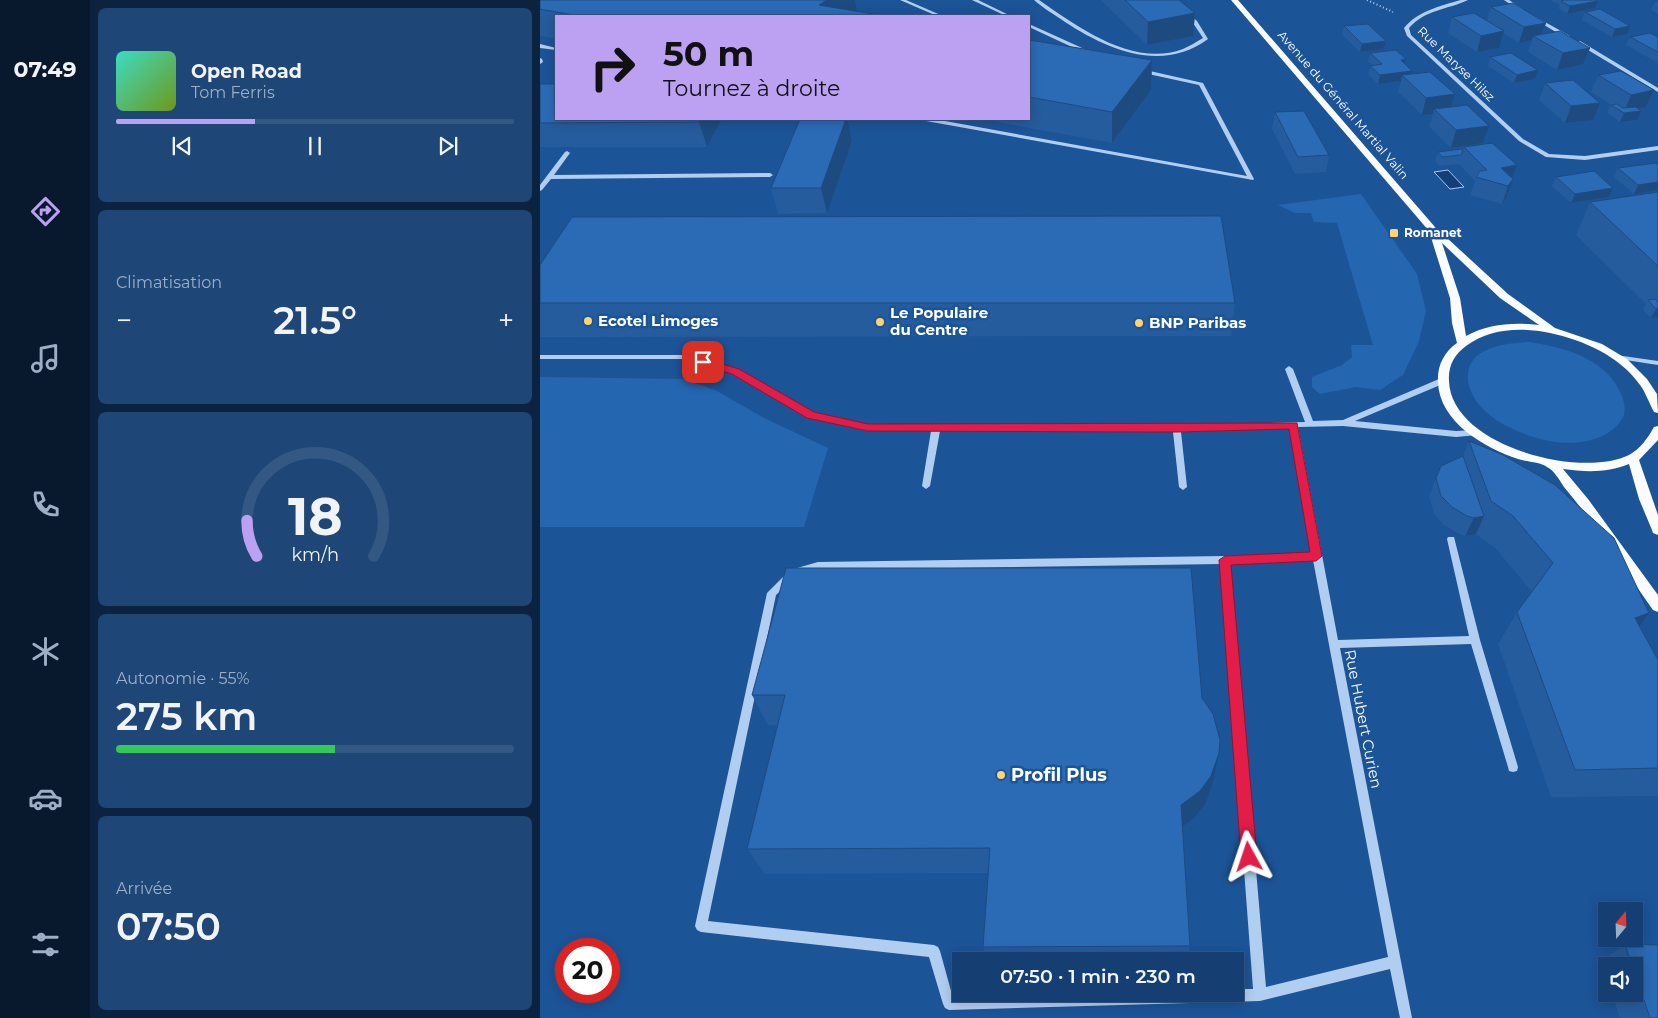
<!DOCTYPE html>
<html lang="fr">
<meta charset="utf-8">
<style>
body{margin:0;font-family:Montserrat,sans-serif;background:#1e4677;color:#f1f3f6;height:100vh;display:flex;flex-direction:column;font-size:19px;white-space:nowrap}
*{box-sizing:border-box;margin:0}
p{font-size:16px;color:#9dafc4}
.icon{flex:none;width:28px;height:28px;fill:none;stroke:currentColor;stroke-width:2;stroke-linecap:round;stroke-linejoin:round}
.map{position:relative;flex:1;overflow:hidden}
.side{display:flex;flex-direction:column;gap:8px;padding:8px;background:#0c233f;width:450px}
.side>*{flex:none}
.top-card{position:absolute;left:15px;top:15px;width:475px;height:105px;border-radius:0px;box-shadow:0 2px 12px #0003,0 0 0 1px #345884;background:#bca0f2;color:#111;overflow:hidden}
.needle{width:32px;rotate:19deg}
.fabs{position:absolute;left:1058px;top:902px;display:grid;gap:10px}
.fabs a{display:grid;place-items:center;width:45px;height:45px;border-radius:0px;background:#153f72;box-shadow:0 2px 12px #0003,0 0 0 1px #345884;font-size:25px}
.speed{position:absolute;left:15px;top:938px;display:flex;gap:10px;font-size:25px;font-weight:700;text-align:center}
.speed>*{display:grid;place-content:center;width:65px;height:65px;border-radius:50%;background:#153f72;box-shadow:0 2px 12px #0003,0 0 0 1px #345884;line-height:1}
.speed .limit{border:8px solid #d22;background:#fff;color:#111}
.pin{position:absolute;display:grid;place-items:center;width:42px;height:42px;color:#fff;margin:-21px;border-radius:10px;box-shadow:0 2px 8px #0006}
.me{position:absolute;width:55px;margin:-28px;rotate:355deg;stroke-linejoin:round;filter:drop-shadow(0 0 4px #0008)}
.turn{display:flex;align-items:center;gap:18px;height:105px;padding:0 25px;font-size:22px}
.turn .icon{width:65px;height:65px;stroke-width:2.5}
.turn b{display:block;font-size:35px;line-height:42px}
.big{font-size:38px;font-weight:600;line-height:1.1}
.side .card{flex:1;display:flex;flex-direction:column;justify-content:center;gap:8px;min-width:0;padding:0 18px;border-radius:8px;background:#1e4677}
.side .dial{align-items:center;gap:0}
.dial svg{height:130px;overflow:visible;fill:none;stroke:#345884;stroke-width:7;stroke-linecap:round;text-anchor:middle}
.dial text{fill:#f1f3f6;stroke:none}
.song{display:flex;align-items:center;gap:15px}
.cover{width:60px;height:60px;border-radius:8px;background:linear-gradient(135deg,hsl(170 70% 55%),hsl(80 70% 35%))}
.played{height:5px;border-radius:2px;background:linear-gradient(90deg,#bca0f2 35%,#345884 35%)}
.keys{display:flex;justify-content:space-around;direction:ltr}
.heat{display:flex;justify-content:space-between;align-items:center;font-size:28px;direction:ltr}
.charge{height:8px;border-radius:4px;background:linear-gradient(90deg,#34c759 55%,#345884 0)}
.trip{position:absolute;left:412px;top:952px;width:292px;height:50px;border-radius:0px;background:#153f72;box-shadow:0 2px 12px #0003,0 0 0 1px #345884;font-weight:600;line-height:50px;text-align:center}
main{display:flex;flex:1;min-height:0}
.dock{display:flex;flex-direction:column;width:90px;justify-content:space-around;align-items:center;background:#08192e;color:#9dafc4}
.dock .icon{width:35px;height:35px}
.dock .on{color:#bca0f2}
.dock b{font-size:22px;color:#f1f3f6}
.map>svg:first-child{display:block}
.green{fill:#2566b1}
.water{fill:#133f76;stroke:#a4c9f2}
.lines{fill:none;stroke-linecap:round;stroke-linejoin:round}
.path{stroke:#b1cef0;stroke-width:2;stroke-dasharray:1 2.5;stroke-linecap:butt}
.minor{fill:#b1cef0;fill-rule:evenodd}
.major{fill:#fafcff;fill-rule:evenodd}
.wall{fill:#255c9d}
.shaded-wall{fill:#1e4b7f}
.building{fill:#2b6bb6;stroke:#1e4b7f}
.route{fill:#e11d48;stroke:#92132f}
.poi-dot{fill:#ffd370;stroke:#1c5498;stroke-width:2}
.labels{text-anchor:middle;stroke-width:5;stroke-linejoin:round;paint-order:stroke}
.far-street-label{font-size:12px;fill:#fff;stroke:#1c5498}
.far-poi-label{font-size:12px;font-weight:bold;fill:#fff;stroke:#1c5498;text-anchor:start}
.poi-label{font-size:15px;font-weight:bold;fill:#fff;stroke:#1c5498;text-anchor:start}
.street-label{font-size:15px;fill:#fff;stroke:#1c5498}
.near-poi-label{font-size:18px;font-weight:bold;fill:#fff;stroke:#1c5498;text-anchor:start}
</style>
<main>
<nav class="dock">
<b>07:49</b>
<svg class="icon on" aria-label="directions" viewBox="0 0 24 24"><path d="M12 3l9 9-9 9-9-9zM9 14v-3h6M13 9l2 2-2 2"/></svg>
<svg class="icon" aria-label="music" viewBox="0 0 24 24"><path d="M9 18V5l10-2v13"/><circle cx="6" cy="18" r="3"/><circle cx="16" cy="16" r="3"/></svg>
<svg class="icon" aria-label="phone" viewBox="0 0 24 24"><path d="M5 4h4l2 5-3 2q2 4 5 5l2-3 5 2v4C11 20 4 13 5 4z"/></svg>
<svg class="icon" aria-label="climate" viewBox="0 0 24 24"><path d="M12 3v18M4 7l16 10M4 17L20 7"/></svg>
<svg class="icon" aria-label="car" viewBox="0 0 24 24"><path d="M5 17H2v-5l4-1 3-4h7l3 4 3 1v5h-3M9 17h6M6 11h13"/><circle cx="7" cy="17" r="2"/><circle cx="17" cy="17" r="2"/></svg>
<svg class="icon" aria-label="filters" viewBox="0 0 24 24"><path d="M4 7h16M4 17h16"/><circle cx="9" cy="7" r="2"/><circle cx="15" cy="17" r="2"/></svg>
</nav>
<section class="side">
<div class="card">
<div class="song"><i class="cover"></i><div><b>Open Road</b><p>Tom Ferris</p></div></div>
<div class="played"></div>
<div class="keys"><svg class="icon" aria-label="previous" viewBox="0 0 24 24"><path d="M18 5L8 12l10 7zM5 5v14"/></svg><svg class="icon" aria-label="pause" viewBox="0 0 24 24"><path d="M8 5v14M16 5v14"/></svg><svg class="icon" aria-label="next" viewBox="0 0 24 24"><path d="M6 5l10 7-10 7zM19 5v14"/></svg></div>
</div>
<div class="card"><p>Climatisation</p>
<div class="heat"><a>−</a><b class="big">21.5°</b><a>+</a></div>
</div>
<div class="card dial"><svg viewBox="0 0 100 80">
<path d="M14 69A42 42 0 1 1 86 69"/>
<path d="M14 69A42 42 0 0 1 8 47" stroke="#bca0f2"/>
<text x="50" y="56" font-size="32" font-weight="700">18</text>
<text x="50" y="72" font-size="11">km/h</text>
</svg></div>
<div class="card"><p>Autonomie · 55%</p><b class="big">275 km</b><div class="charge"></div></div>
<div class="card"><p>Arrivée</p><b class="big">07:50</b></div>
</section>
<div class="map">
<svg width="1118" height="1018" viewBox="0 0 1118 1018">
<rect width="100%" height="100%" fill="#1c5498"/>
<path class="green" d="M821,194L877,274L886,311L879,341L863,375L840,390L816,387L780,394L772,387V377L802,365L812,357L811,345H833L797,223L774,222L771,213H755L738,205Z
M989,342C1022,347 1063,357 1079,390C1083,397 1086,406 1084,415C1081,423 1073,430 1066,434C1035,451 995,441 965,425C948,416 930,400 928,380C925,347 965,343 989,342Z
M0,377L144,379L177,391L224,418L288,448L264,527H0Z"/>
<path class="water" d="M908,170L924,187L910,189L894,172Z"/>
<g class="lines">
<path class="path" d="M827,0L853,12"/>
<path class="minor" d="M360,0H366L403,16H397Z
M432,0H438L471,16H466Z
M494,0H499C538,27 593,68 643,49C650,46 656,42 663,38L653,23L627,0H632L657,21L668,39C622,73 568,50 525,22C515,15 503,8 494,0Z
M921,0H928C907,10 886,9 869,28L871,35L983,139L1009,154L1045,156L1118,146V150L1045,160L1006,157L979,141L867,36L864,28C878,11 900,6 921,0Z
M964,0H969L983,9L979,10Z
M996,17L1030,36V37L1026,38L994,19V18Z
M489,24L551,52L552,53L547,54L489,27Z
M1040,41L1118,88V92L1038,44L1037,43Z
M0,44L16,48V50L0,48Z
M0,58L2,59L3,62L0,64Z
M601,69L663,83L714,179L713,180L386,121L383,119H394L707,176L659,85L599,72L598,71Z
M27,151L30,153L14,175L230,173L233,175L230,177L11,179L2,190L0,191V185L25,152Z
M0,355H147L199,370L273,413L328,425L637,426L765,422L745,369L749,366L753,369L773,421L803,420L899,379H905L906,381L905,383L815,421L916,431L935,430L938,431L939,433L938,435L916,437L803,426L758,427L798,640L929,636L907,539L908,537H914L940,640L978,767L977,771L973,772L969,771L968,767L931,644L800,648L872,1018H860L850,969L720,1001L409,1010L405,1008L403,1004L389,957L161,932L157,930L155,926L227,593L250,570L278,562L685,556L772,553L750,428L641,432L647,487L643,490L639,487L633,432L400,431L390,486L386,489L382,486L391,431H328L268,417L193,374L147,359H0ZM773,560L848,957L726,987L690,563ZM681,564L713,989H696V994H544L413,998L400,951L398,947L394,945L168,921L236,595L256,576L278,570Z
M1076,355L1118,361V365L1079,359H1076L1075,357Z"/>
<path class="major" d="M691,0H698L895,227L968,294L1015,328L1062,344L1087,359L1107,379L1117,394L1118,413L1114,412C1109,403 1106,393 1100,385C1080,356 1043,340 1010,333C981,327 950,328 926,346C914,355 908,366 909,381C911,446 1041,479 1089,455C1100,449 1108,438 1114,427L1118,426V440L1099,460L1118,515V535L1113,533L1112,530L1099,499L1089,464C1068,473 1045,472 1023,469L1048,499L1118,595V612L1113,610C1084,569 1057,526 1024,487C1020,481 1014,470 1007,467C1000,462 987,462 978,459C945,448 899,422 898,382C897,366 904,352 917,343L912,323L910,298L889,231ZM902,243L960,298L999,325C973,322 948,324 926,336L920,298Z"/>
</g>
<path class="wall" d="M0,0H315L317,10L316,11L345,16H16V39L0,36Z
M561,0H639L655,13L653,36L607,45Z
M1011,0H1057L1058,1L1055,8L1027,14L1018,8L1020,5Z
M1115,2H1118V14L1111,10Z
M951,7L1006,23L1002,34L1050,48L1043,64L1017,70L988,52L992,40L979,43L963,33L959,48L937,52L908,33L912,17L947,21Z
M1045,12L1087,34L1072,37L1042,20Z
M804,26L846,41L844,49L820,52L802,35Z
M1090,37H1118V63L1086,45Z
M489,40L612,60L611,90L572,143L441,119H489Z
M830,53L866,59L865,64L872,71L871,74L912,107L949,126L943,143L911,148L889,126L893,114L882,115L858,92L861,81L838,84L828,74L830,66L832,65L828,61Z
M950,57L998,70L995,79L974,83L948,66Z
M1058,75L1114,90L1106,107L1098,109L1097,120L1080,122L1067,113L1071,105L1051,92Z
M1005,83L1053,120L1025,123L999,100Z
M0,84L182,119L167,147H0Z
M735,112L789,155L786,172L755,174L732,129Z
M312,141L287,213L238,214L231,188Z
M924,147L973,179L967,197L962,204L930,195L935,181L919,164L900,166L895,161L898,152L923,151Z
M1116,163L1094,194L1074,177L1078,168Z
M1016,177L1073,188L1069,197L1031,203L1012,186Z
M1118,192V317L1111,318L1103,310L1106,304L1036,235L1050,202Z
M0,265L695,303L691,336L0,337Z
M929,441L1099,626L1118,660V796L1011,797L958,644L977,612L992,592L956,549L936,534L925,536L919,534L904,525L894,514L889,496L896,478L923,456Z
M212,695L662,698L673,781L666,803L655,817L642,827L650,946L647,961H448L443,947L449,873L225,874L207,849L237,725H228Z
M1085,944L1118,1018H1080L1072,994H1094V966H1066V974L1062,961Z"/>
<path class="shaded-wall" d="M287,0H315L317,10L309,16L279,5Z
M1058,1L1055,8L1027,14L1030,6Z
M655,13L653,36L607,45L608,22Z
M1006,23L1000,39L993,36L992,40L979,43L984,27Z
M1090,26L1087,34L1072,37L1075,29Z
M964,31L959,48L937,52L941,36Z
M846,41L844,49L820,52L822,44Z
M1050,48L1043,64L1017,70L1023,53Z
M866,59L864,67L861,60Z
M612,60L611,90L572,143V112Z
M998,70L995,79L974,83L977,75Z
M872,71L870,79L862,75L861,81L838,84L840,75Z
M1114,90L1106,107L1084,112L1091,95Z
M915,94L910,111L894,109L893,114L882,115L886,98Z
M1060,103L1053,120L1025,123L1031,106Z
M1101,111L1097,120L1080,122L1084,113Z
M161,119H182L167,147L159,122Z
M306,119H307L312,141L287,213L281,188Z
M949,126L943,143L911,148L916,130Z
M963,164L977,165L970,183H956Z
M973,179L967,197L962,204L968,186Z
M1118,182V190L1094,194L1098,185Z
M1073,188L1069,197L1031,203L1035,194Z
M1118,308V317L1111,318L1116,309Z
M944,516L936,534L925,536L934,518Z
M1109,613L1086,644L1095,618Z
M679,753L673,781L666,803L655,817L637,831L641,805Z"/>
<path class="building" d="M0,0H287L279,5L345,16H39L0,9Z
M585,0H639L655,13L608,22Z
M1024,0H1057L1058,1L1030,6L1021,1Z
M973,3L1006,23L984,27L951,7Z
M1060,9L1090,26L1075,29L1045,12Z
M934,13L964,31L941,36L912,17Z
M828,24L846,41L822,44L804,26Z
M1020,31L1050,48L1023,53L993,36Z
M1110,33L1118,37V52L1090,37Z
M489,40L612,60L572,112L489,97Z
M856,50L866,59L861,60L872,71L840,75L830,66L842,64L830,53Z
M971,53L998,70L977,75L950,57Z
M1081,71L1114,90L1091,95L1058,75Z
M890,72L915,94L886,98L862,75Z
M1033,80L1060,103L1031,106L1005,83Z
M0,84H16V119H161L159,122L0,123Z
M1077,104L1083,108L1096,107L1101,111L1084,113L1071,105Z
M927,105L949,126L916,130L894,109Z
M764,111L789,155L758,157L735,112Z
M260,119H306L281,188H231Z
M952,143L977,165L961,168L973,179L968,186L936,177L940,171L947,170L924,147Z
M921,149L923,151L921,155L902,157L898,152Z
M1116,163L1118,165V182L1098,185L1078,168Z
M1054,171L1073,188L1035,194L1016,177Z
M1118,192V266L1050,202Z
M681,216L695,303H0V265L32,217Z
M1115,299L1118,302V308L1116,309L1108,300Z
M929,441L963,455L1015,485L1074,538L1109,613L1095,618L1118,660V768L1035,770L977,612L1013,563L973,516L951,501Z
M923,456L944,516L934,518L927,516L912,507L901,496L896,478L901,466Z
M246,568H651L662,698L673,714L680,740L679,753L671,776L660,791L641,805L650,946L443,947L450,848L207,849L245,695H212Z
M1085,944L1118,945V1018H1110L1094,970V966H1092Z"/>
<path class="route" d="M163,358L199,369L274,412L328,424L757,423L782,556L776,561L691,565L717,857L714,862L709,864L704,862L701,857L679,560L685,556L770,552L749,429L637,432L328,431L267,418L192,374L159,364L158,362Z"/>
<g class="poi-dot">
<rect x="849" y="228" width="10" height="10" rx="2.5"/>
<circle cx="48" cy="321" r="5"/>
<circle cx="340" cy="322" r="5"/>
<circle cx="599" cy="323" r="5"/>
<circle cx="461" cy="775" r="5"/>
</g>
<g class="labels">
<g class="far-street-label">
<text transform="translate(916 64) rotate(44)" y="4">Rue Maryse Hilsz</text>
<text transform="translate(803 105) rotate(49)" y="4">Avenue du Général Martial Valin</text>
</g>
<g class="far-poi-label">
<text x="864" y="237">Romanet</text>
</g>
<g class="poi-label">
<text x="350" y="318">Le Populaire<tspan x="350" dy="17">du Centre</tspan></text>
<text x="58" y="326">Ecotel Limoges</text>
<text x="609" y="328">BNP Paribas</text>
</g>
<g class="street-label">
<text transform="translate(823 719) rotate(79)" y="5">Rue Hubert Curien</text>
</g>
<g class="near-poi-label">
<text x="471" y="781">Profil Plus</text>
</g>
</g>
</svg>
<div class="fabs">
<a><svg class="needle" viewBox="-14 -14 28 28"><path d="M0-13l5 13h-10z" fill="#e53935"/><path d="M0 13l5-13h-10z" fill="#9dafc4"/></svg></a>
<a><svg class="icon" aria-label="sound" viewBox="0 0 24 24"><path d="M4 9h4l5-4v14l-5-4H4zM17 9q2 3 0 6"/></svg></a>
</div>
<div class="speed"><div class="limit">20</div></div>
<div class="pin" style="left:163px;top:362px;background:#d93025"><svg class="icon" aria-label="arrive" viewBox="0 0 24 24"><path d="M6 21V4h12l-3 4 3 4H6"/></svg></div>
<svg class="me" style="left:709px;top:857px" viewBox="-20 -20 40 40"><path d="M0-17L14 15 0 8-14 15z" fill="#e11d48" stroke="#fff" stroke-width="4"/></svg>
<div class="trip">07:50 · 1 min · 230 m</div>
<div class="top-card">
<div class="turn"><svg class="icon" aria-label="right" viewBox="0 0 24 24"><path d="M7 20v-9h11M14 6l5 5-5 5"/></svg><div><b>50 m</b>Tournez à droite</div></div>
</div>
</div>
</main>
